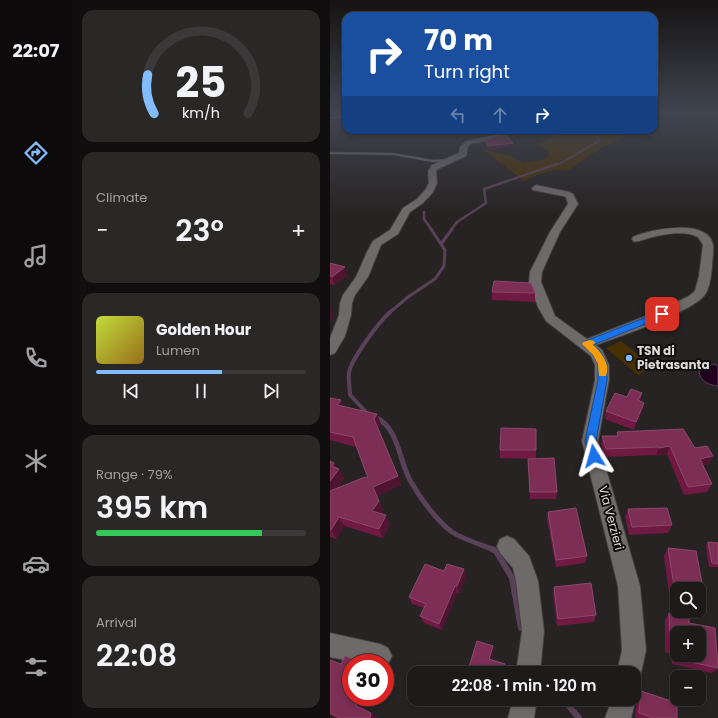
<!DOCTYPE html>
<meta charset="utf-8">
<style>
body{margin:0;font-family:Poppins,sans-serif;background:#2a2727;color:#f1f3f6;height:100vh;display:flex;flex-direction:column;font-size:15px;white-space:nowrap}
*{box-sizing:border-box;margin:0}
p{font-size:13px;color:#a0a1a2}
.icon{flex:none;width:22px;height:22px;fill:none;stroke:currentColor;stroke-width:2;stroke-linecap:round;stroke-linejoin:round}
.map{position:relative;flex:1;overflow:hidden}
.panel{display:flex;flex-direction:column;gap:10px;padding:10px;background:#100e0e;width:258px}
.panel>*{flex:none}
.top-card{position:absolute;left:12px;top:12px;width:316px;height:122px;border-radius:12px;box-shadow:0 2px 6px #0003,0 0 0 1px #3b3839;background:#1a4fa0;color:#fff;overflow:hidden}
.buttons{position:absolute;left:340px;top:582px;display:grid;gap:8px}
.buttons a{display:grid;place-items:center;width:36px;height:36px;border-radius:8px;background:#1d1a1a;box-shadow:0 2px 6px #0003,0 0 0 1px #3b3839;font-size:20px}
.speed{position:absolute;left:12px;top:654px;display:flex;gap:8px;font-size:20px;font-weight:700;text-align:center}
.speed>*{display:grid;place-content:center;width:52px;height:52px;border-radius:50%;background:#1d1a1a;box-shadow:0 2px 6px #0003,0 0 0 1px #3b3839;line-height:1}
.speed .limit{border:6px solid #d22;background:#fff;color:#111}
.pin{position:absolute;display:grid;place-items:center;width:34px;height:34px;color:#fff;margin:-17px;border-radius:8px;box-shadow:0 2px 6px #0006}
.me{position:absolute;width:44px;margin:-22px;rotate:352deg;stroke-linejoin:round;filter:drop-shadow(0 0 3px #0008)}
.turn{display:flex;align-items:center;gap:14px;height:84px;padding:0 16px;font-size:18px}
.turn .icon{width:52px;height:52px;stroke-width:2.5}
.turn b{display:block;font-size:28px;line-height:34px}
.lanes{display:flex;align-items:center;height:38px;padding:0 16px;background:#0003;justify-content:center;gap:20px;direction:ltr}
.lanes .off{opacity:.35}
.big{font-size:30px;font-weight:600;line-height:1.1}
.panel .card{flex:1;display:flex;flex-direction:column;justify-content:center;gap:6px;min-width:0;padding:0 14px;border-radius:12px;background:#2a2727}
.panel .dial{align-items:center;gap:0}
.dial svg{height:104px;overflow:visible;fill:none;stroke:#3b3839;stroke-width:7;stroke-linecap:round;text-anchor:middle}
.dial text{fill:#f1f3f6;stroke:none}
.song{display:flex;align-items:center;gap:12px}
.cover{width:48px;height:48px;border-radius:6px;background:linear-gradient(135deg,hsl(70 70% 55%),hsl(40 70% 35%))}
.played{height:4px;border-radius:2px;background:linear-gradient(90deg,#83bcfb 60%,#3b3839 60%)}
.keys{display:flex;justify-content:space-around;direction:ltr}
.heat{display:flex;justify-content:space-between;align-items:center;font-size:22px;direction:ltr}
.charge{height:6px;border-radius:3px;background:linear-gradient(90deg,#34c759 79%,#3b3839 0)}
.trip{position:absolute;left:77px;top:666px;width:234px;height:40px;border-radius:12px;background:#1d1a1a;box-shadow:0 2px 6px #0003,0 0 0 1px #3b3839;font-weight:600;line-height:40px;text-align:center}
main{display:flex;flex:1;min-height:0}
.menu{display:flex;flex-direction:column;width:72px;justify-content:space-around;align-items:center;background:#0c0a0a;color:#a0a1a2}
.menu .icon{width:28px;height:28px}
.menu .active{color:#83bcfb}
.menu b{font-size:18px;color:#f1f3f6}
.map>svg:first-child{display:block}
.green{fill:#493000}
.water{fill:#20001e;stroke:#594257}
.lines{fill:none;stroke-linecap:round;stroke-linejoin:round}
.stream-far5{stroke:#594257;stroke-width:2}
.stream-far4{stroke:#594257;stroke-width:2.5}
.stream-far3{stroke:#594257;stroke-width:3}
.stream-far2{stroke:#594257;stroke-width:4}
.stream-far1{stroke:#594257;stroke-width:5}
.stream{stroke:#594257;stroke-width:6}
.lane-casing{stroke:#413e3e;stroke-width:1}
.street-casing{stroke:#413e3e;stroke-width:2}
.lane{fill:#6f6a6a;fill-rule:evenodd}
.street{fill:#6f6a6a;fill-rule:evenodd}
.wall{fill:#701943}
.shaded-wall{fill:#4e1430}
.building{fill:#7c2e54;stroke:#8b4969;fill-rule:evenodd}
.route{fill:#1a73e8;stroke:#114b97}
.slow{fill:#f59e0b}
.poi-dot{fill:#83bcfb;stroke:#0f0d0d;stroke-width:1.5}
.labels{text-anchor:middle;stroke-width:4;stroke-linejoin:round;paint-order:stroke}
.poi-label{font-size:12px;font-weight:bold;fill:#dedbdb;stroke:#0f0d0d;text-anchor:start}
.street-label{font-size:12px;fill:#dedbdb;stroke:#0f0d0d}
</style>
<main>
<nav class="menu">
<b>22:07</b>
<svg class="icon active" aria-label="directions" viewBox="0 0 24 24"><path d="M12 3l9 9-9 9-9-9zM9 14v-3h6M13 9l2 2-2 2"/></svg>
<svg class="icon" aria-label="music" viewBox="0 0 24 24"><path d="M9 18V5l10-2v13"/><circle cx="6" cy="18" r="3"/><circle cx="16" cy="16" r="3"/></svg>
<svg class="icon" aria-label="phone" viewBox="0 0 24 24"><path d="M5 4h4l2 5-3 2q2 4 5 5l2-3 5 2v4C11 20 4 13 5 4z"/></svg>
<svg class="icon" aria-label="climate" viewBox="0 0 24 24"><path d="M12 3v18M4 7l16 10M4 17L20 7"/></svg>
<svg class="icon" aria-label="car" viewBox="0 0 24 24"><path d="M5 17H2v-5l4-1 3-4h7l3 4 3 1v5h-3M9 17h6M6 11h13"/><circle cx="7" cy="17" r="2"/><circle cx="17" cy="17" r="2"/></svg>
<svg class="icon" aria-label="filters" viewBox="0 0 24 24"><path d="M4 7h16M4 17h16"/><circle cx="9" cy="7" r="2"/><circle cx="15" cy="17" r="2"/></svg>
</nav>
<section class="panel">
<div class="card dial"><svg viewBox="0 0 100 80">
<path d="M14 69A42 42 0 1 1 86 69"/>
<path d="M14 69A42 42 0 0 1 9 39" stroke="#83bcfb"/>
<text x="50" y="56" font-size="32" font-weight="700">25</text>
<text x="50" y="72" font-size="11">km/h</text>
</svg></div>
<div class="card"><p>Climate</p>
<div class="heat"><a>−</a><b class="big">23°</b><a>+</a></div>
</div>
<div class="card">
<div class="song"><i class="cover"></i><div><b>Golden Hour</b><p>Lumen</p></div></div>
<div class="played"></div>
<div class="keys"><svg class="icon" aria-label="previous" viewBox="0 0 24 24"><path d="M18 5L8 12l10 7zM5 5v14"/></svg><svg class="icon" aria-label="pause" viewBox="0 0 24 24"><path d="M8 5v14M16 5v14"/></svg><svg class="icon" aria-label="next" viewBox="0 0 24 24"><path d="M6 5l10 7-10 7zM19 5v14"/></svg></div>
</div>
<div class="card"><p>Range · 79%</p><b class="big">395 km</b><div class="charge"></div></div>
<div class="card"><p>Arrival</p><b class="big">22:08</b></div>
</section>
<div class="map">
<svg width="388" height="718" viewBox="0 0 388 718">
<rect width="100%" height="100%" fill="#272323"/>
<path class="green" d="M223,130L267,131L283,130L294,135L293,138L271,148L237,171C224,167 205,175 194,181L152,149C165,152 182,154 193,163L212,160L217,157L219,153L217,150L206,144L230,135Z
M291,341L323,367L308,375L276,348Z"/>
<path class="water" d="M383,364L388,366V386C379,385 371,382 369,372Z"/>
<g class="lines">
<path class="stream-far5" d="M224,165L231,163L269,141L266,130"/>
<path class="stream-far4" d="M94,212V219L102,230
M121,230L127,222L156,203L154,189L227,164"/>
<path class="stream-far3" d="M111,244L122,229
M59,313L78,297L105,279L114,266L115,250L101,229"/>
<path class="stream-far2" d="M37,413L20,395C20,388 18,380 19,373C21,359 49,322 60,312
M44,416L47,418"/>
<path class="stream-far1" d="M45,417C70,429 68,460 81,482C90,498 107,521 122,532C133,539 152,545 164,550"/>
<path class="stream" d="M162,549L166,551L182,578L191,628
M233,699L249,718"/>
<g class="lane-casing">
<path id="lane" d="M11,113H14L11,118L0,119V117L9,116Z
M0,152L63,153L103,160L119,159L121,160L119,161L103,162L63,155L0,154Z"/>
</g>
<g class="street-casing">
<path id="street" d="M178,130H187L170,138L140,144L138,147L136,156L108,169L106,171L107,183L103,192L93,203L80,212L68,234L51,245L38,277L25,295L22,303L21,315L15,336L5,353L0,355V338L9,315L10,303L13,295L26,277L37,252L43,241L60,230L73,208L87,199L96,189L99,183L98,171L102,165L129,153L130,147L136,141L166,135Z
M206,185L239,192L243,194L248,204L230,232L212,272L211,282L225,316L257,339L331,310L359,296L365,291L369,276L373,245L368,237C355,230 333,234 319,238C313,239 309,243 303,241L302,239L303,237C321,229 378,218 383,245C384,252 382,260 382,267C381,276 380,289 374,296C357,314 291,336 266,345L272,350L279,365V380L268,441L310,586L316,650L311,673L308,682L304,683V673H287L292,650L288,586L252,441L265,380V365L261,356L216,321L208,307L199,282L200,272L220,232L238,204L236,197L233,196L203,190L202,188Z
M177,536L184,539L199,556L208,581L214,631L210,673H186L192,631L186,581L183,568L170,553L167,546L170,539Z
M0,633L50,644L58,648L62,656L58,664L55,666V663H29L0,657Z
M304,693L306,699L301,718H275L282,699H304Z
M183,699H207L204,718H178Z"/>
</g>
<use href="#lane" class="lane"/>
<use href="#street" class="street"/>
</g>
<path class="wall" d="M0,263L17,276L5,285L0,284Z
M162,292L205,293V302L162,300Z
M312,393L310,401L312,411L304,430L275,419L276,411L297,397Z
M0,398L11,400L13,406L51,424L48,428L71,485L47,496L53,510L51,513L60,524L53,538L14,526L7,539L0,537V461L7,468L14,478L7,489L38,478L26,447L0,440Z
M206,429V459L170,458V450Z
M287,432L365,448L383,456L379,464L373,465L382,484L377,492L354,495L337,454L326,456V455L274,457L271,445L272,436H287Z
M198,459L227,492L226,499H200Z
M298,509L342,525L338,533L299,535L295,517Z
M218,512L257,556L255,563L226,567L217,520Z
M378,542L388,543V567H379L376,546Z
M338,548L373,588L369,594V589H347V593H339L334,556Z
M114,571L136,577L129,593H127L112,630L94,623L90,616L94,608L82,604L79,597Z
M224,587L266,615L264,622L227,626L223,594Z
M339,613L359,623L388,668L382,673L342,664V654L335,652V620Z
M0,660L21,697H38L34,710L48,718H7L0,715Z
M311,691L347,718H308L305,717L307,696Z
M152,699H169L167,704Z"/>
<path class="shaded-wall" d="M154,130H171V131L154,136Z
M183,143V147L157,150V146Z
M15,267L17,276L5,285L2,277Z
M0,308L3,316L0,321Z
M11,400L15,410L7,405Z
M314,403L312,411L304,430L306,422Z
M47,414L51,424L47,429L44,419Z
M340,446L337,454L326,456L329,448Z
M383,456L379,464L366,467L370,459Z
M4,463L8,470L9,469L14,478L0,498V481L2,466Z
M68,476L71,485L47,496L53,510L47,520L42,511L43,487Z
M56,515L60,524L53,538L49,529Z
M9,517L14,526L7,539L1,530Z
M134,569L136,577L129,593L127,586Z
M125,586L127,593L112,630L109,624Z
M163,646L164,652L160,664L159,659Z
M175,664L176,669L175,673H173Z
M29,697H38L34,711L26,706Z
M167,699H169L167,704L166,700Z
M41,713L48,718H40Z"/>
<path class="building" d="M175,134L183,143L157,146L156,139Z
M0,263L15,267L2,277L0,276Z
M164,281L201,283L205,293L162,292Z
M301,389L312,393L308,400L314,403L306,422L276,411L285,393L297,397Z
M0,398L11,400L7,405L47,414L44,419L68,476L43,487L49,501L42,511L56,515L49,529L9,517L1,530H0V491L35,477L38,478L23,437L0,432Z
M171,428L206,429V450H170Z
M353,429L365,448L377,446L383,456L370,459L382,484L358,487L340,446L329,448V447L276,449L272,436H288L287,432Z
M224,458L227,492H200L198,459Z
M0,461L4,463L2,466L9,469L0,481Z
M246,508L257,556L226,560L218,512Z
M337,508L342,525L302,527L298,509Z
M378,542L388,543V564L382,563Z
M338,548L366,551L373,588L344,586Z
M95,564L114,571L117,564L134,569L127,586H125L109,624L90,616L96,604L79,597Z
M261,583L266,615L228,619L224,587Z
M339,613L359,618V623L385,628L388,668L347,659V648L340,646ZM347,633H369V655H347Z
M147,641L163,646L159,659L175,664L173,673H137Z
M15,656L30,662V663H21V697H29L26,706L41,713L40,718H10L0,713V660L11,664Z
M311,691L347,703V718H323L309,713Z"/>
<linearGradient id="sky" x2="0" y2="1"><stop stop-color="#151313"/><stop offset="0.53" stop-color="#414550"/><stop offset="1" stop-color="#414550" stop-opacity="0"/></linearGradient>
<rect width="388" height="214" fill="url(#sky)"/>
<path class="route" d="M332,311L336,314L335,316L263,345L270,351L277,364V380L266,441L270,456L268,459L264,460L260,459L255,441L268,380V364L263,355L252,344L253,342Z"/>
<path class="slow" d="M260,340L264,341L265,343L263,345C271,352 281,364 276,376H269L268,364L263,355L252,344L253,342Z"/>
<circle class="poi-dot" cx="299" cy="358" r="4"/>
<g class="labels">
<g class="poi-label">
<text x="307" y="355">TSN di<tspan x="307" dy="14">Pietrasanta</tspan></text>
</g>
<g class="street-label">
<text transform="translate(281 518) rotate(75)" y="4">Via Verzieri</text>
</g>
</g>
</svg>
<div class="buttons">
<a><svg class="icon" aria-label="search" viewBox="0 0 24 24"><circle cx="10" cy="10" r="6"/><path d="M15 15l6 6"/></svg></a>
<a>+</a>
<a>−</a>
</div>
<div class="speed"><div class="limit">30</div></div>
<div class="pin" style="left:332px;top:314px;background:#d93025"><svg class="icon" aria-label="arrive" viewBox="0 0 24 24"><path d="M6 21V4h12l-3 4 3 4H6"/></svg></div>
<svg class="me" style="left:264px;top:456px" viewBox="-20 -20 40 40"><path d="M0-17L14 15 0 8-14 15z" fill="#1a73e8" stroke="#fff" stroke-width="4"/></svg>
<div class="trip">22:08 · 1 min · 120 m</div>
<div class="top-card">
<div class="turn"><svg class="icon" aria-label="right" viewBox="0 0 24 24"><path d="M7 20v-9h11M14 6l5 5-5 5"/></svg><div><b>70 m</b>Turn right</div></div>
<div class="lanes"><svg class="icon off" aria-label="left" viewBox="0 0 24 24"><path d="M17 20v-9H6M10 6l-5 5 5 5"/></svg><svg class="icon off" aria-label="ahead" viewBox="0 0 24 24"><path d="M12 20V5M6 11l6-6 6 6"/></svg><svg class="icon" aria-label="right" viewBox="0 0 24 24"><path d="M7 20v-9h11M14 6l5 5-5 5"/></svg></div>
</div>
</div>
</main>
